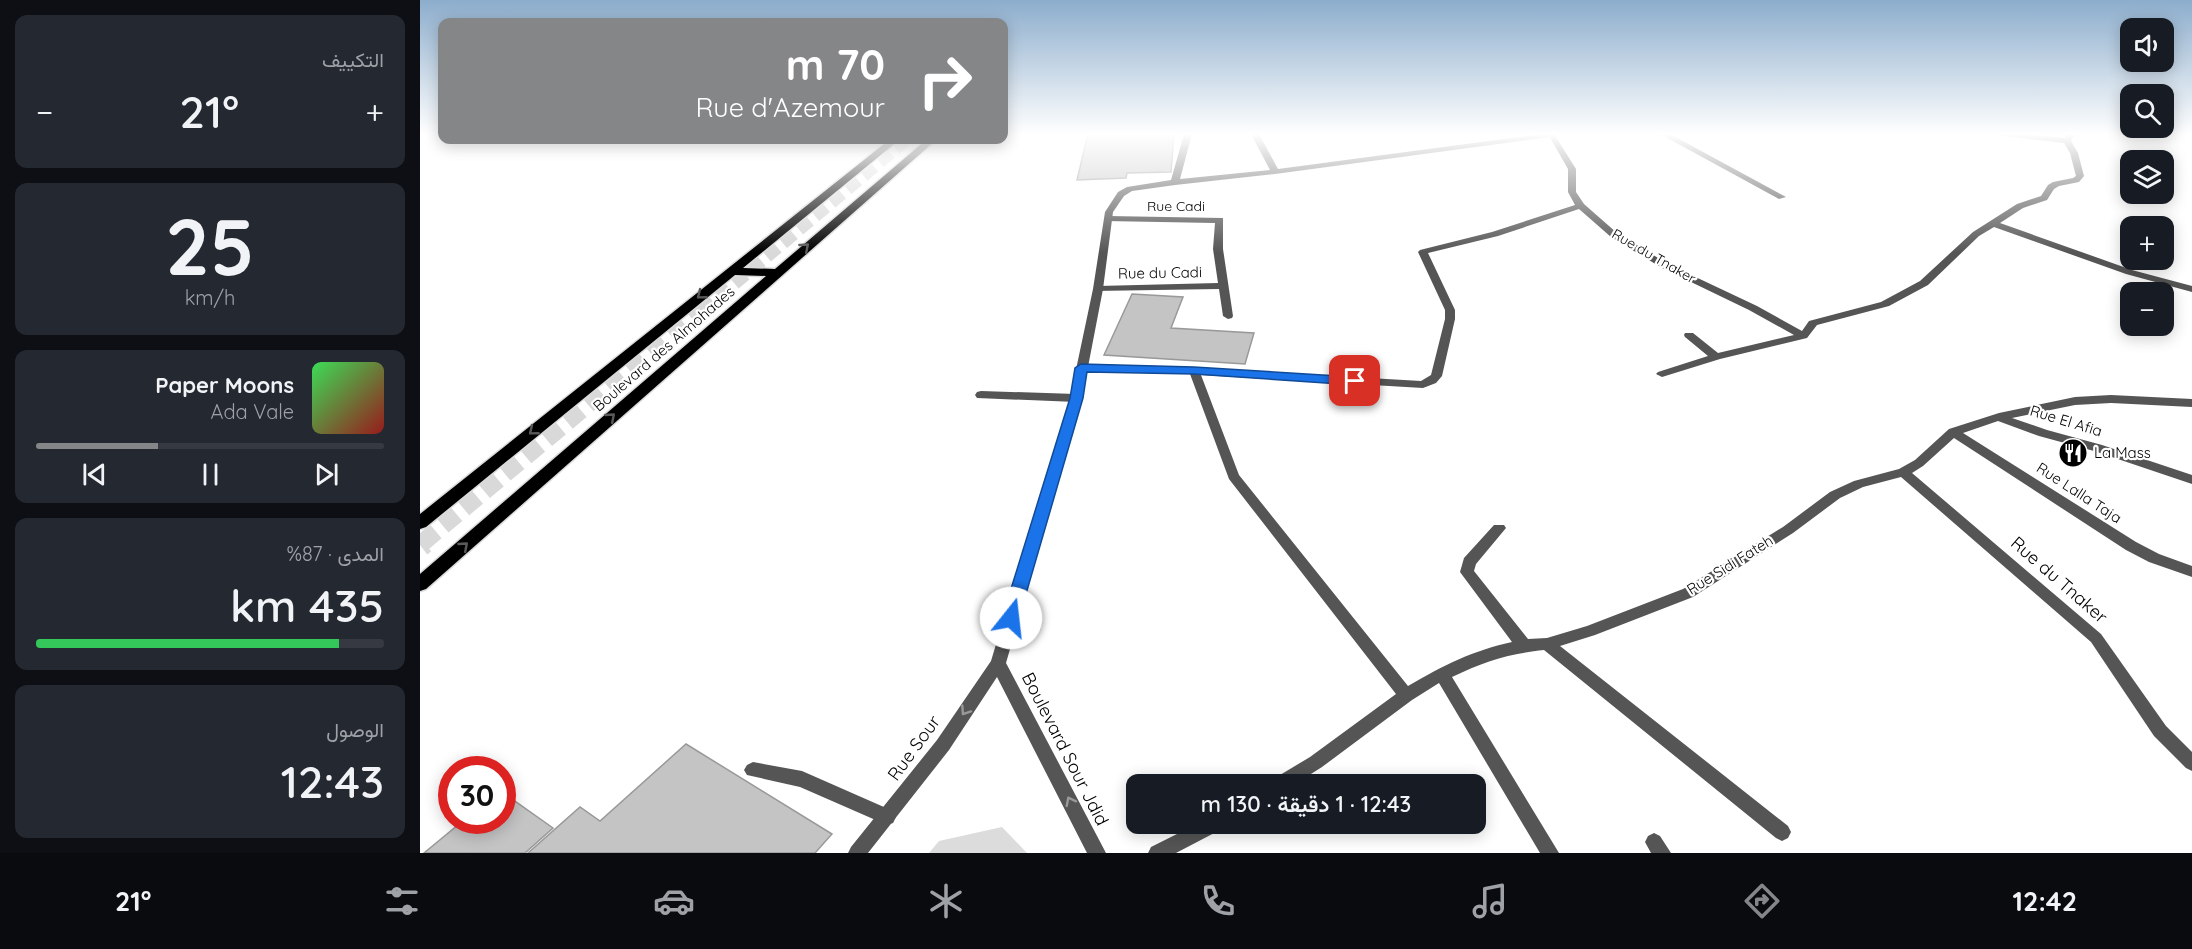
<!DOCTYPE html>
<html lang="ar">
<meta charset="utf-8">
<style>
body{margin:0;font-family:Quicksand,Vazirmatn,sans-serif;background:#242831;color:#f1f3f6;direction:rtl;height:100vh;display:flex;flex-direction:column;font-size:22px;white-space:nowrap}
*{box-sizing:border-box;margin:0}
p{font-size:20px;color:#9ea1a6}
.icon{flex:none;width:33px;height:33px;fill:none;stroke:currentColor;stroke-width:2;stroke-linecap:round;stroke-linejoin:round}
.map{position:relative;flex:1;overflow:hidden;direction:ltr}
.details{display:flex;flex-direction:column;gap:15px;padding:15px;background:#0d0f14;width:420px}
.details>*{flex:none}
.banner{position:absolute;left:18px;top:18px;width:570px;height:126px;border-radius:12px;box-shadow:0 3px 15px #0003;direction:rtl;background:#858687;color:#fff;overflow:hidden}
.tools{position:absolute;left:1700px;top:18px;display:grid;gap:12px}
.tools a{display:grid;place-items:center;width:54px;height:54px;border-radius:12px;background:#171b24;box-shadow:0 3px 15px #0003;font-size:30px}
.speed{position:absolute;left:18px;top:756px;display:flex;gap:12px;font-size:30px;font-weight:700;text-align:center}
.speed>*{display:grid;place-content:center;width:78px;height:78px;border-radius:50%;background:#171b24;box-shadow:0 3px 15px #0003;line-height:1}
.speed .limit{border:9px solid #d22;background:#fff;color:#111}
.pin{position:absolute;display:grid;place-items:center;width:51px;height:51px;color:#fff;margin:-26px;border-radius:12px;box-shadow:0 3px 9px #0006}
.me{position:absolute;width:66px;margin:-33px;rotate:16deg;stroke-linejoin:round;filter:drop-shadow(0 0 4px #0008)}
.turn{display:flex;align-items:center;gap:21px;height:126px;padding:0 24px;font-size:27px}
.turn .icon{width:78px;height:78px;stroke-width:2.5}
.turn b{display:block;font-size:42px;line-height:51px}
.big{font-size:45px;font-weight:600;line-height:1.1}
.details .card{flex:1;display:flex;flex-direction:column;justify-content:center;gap:9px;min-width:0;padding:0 21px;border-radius:12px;background:#242831}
.details .dial{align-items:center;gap:0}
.dial b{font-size:78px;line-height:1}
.song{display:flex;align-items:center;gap:18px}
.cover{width:72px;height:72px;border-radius:9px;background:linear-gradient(135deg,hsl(130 70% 55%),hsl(0 70% 35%))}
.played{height:6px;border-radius:3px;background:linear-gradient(90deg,#858687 35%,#363941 35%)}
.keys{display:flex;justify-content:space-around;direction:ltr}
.heat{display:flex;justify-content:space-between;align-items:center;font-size:33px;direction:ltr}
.charge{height:9px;border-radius:4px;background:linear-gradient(90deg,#34c759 87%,#363941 0)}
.trip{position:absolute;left:706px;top:774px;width:360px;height:60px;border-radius:12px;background:#171b24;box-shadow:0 3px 15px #0003;font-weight:600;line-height:60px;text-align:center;direction:rtl}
.menu{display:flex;height:96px;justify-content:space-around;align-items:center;background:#090b0e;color:#9ea1a6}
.menu .icon{width:42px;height:42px}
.menu .current{color:#858687}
.menu b{font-size:27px;color:#f1f3f6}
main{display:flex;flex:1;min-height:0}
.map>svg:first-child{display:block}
.green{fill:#dcdcdc}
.building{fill:#c4c4c4;stroke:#999;stroke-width:1.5}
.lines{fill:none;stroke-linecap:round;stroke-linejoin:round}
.highway-tunnel-far2{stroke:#d9d9d9;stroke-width:14;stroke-dasharray:14 7;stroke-linecap:butt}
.highway-tunnel-far1{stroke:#d9d9d9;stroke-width:18;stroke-dasharray:18 9;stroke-linecap:butt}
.highway-tunnel{stroke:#d9d9d9;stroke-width:24;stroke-dasharray:24 12;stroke-linecap:butt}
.primary-casing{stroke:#dbdbdb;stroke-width:3}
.lane{fill:#555;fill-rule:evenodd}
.street{fill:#555;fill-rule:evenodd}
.primary{fill:#000;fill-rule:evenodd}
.oneway{stroke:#595959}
.oneway2{stroke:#999}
.route{fill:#1a73e8;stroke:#114b97;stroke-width:1.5}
.labels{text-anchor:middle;stroke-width:4.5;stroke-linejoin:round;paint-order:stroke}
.far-street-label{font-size:14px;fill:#000;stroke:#fff}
.street-label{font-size:15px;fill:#000;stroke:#fff}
.poi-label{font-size:15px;fill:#000;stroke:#fff;text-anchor:start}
.near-street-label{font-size:18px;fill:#000;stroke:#fff}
</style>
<main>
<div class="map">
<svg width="1772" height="853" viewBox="0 0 1772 853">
<rect width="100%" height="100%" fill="#fff"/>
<path class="green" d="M582,827L607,853H509L519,841Z"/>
<path class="building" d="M668,134H754L751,172L707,173L706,178L657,180Z
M712,294L763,297L751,328L834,333L825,364L684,355Z
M266,744L412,834L395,853H108L160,807L180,821Z
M82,792L133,828L105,853H4L44,820H82Z"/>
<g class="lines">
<path class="highway-tunnel-far2" d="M282,310L485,140"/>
<path class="highway-tunnel-far1" d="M2,543L283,308"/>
<path class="highway-tunnel" d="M0,545L4,542"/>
<g class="primary-casing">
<path id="primary" d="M469,140H479L323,268L355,269L506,140H516L6,589L0,591V574L346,276L315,275L6,527L0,529V514Z"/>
</g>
<path class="lane" d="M1128,134H1134L1156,169V192L1164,204L1197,233L1248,264L1337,306L1382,331L1389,321L1461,302L1500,281L1553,232L1597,204L1621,196L1628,185L1633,182L1653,178L1656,176L1650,153L1644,143L1583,136L1579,134H1604L1645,138L1647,134H1655L1651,141L1658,153L1664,176L1659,182L1639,186L1634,189L1627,200L1603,208L1580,223L1712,270L1772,286V292L1706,274L1574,227L1559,236L1508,285L1469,306L1397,325L1387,338L1300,359L1242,377L1236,374L1238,372L1288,356L1265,337L1264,335L1265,333H1273L1298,353L1374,335L1329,310L1242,268L1191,237L1159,209L1078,236L1008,253L1035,310V319L1022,376L1016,383L1003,388L781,375L819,475L988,686C1024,665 1052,651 1092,642L1040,572L1044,558L1074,525H1084L1086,528L1056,564L1054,571L1108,639L1127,638L1167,626L1263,589L1363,527L1410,492L1434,481L1479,469L1495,460L1529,429L1579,413L1655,397L1691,395L1772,399V407L1691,403L1655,405L1592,418L1627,430L1682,445L1772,475V484L1674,451L1619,436L1578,421L1543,433L1716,542L1739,554L1772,566V577L1729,562L1706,550L1534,438L1503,466L1492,473L1681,634L1746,726L1772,752V771L1766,768L1734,736L1671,642L1481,477L1443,487L1420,498L1373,533L1273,597L1175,635L1140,646L1368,826L1371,832L1368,838L1362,841L1356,838L1124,650C1087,654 1065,661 1032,677L1139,853H1120L1019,683L992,700L902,767L875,784H853L855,778L890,757L976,694L809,479L770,374L661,371L655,368L661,365L774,368L1001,381L1011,375L1025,319V310L998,252L1000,250L1072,232L1155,205L1148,192V169Z
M1240,134H1250L1366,197L1359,199Z
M688,216L803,218V249L813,316L812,318L808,319L803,316L799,289L674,291V287L678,286L798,283L793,249L795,223L685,221L684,219Z
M561,391L656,394L662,398L656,402L557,398L555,395L557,392Z
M333,762L382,771L473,811L476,817L473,823L467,825L380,787L327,775L324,770L327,765Z
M777,824H803L800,830L756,853H728L731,847Z
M1234,833L1240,836L1251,853H1231L1225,842L1228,836Z"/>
<path class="street" d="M764,134H772L760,179L850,170L831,134H839L858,169L1122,134L1135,135L1131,137L855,174L755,185L712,191L704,196L693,212L683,289L662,398L586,663L686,853H667L577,677L529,750L448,853H428L431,847L517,740L571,661L650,398L673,289L685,212L698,192L707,187L751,180Z"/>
<use href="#primary" class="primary"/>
</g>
<defs><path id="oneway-chevron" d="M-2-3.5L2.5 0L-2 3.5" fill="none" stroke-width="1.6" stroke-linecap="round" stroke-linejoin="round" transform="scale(1.5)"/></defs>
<g class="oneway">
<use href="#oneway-chevron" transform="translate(385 247) rotate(-41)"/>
<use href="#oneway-chevron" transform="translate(281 295) rotate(141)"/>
<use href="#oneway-chevron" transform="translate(191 417) rotate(-41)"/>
<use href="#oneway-chevron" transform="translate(113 431) rotate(141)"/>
<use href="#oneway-chevron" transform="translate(44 546) rotate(-41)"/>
</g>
<g class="oneway2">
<use href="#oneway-chevron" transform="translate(545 711) rotate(124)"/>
<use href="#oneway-chevron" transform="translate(650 801) rotate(-117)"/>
</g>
<linearGradient id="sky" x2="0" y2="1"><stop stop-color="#8cadcc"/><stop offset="0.53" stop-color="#fff"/><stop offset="1" stop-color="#fff" stop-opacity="0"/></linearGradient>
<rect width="1772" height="253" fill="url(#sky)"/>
<path class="route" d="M661,364L774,367L935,377L941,381L935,385L774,374L667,372L663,398L599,618L597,623L591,625L585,623L582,618L650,398L655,368Z"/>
<defs>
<g id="restaurant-disc" transform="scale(1.5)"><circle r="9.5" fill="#000" stroke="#fff"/><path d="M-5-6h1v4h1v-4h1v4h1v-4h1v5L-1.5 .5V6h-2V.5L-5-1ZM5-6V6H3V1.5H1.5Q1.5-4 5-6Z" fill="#fff"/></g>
</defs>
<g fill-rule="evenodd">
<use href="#restaurant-disc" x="1653" y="453"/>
</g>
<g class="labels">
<g class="far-street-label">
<text x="756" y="211">Rue Cadi</text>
<text transform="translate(1234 256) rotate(30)" y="5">Rue du Tnaker</text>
</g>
<g class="street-label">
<text transform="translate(740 273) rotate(-1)" y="5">Rue du Cadi</text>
<text transform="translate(244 349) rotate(-41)" y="5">Boulevard des Almohades</text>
<text transform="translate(1646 421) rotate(17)" y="5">Rue El Afia</text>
<text transform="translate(1659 493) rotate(33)" y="5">Rue Lalla Taja</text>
<text transform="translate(1310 565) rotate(-32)" y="5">Rue Sidi Fateh</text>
</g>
<g class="poi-label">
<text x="1674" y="458">La Mass</text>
</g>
<g class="near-street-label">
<text transform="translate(1639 580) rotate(41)" y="6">Rue du Tnaker</text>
<text transform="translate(494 748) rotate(-54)" y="6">Rue Sour</text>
<text transform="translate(645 749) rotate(63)" y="6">Boulevard Sour Jdid</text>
</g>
</g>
</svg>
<div class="tools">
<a><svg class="icon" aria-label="sound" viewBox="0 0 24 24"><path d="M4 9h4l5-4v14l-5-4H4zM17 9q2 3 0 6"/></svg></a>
<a><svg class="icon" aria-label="search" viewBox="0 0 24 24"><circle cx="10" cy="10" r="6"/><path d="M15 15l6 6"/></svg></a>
<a><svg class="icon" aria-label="layers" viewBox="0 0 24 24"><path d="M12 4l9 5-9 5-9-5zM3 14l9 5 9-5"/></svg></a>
<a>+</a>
<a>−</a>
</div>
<div class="speed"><div class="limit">30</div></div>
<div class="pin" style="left:935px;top:381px;background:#d93025"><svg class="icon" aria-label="arrive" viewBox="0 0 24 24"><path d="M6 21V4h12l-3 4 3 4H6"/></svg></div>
<svg class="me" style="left:591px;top:618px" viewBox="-20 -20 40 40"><circle r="19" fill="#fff"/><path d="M0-13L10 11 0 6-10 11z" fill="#1a73e8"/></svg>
<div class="trip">12:43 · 1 دقيقة · 130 m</div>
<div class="banner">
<div class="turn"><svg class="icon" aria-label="right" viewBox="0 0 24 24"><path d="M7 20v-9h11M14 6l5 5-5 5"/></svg><div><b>70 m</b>Rue d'Azemour</div></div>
</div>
</div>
<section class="details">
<div class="card"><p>التكييف</p>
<div class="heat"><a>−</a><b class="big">21°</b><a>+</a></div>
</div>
<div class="card dial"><b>25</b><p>km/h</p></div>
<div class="card">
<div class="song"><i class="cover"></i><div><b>Paper Moons</b><p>Ada Vale</p></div></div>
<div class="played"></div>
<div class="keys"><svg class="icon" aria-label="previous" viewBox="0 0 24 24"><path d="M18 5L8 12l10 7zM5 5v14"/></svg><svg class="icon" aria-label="pause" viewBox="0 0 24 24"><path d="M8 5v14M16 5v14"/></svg><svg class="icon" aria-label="next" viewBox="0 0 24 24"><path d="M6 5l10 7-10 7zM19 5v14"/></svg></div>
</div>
<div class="card"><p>المدى · 87%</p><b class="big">435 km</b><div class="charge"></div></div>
<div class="card"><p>الوصول</p><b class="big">12:43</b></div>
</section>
</main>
<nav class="menu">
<b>12:42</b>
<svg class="icon current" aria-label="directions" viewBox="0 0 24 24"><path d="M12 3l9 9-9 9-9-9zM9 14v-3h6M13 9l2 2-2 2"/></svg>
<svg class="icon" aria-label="music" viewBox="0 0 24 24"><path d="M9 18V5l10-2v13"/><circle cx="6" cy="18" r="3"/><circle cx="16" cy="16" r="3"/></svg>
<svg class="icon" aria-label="phone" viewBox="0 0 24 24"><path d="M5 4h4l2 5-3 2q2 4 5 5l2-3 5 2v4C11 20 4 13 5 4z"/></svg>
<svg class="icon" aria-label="climate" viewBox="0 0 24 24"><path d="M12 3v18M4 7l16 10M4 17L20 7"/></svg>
<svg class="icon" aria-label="car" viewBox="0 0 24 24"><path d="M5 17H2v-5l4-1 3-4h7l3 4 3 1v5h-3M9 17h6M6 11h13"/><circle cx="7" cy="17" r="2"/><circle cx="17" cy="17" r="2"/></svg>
<svg class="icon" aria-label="filters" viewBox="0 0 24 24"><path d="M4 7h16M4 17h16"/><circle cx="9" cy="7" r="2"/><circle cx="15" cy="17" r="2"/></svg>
<b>21°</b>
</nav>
